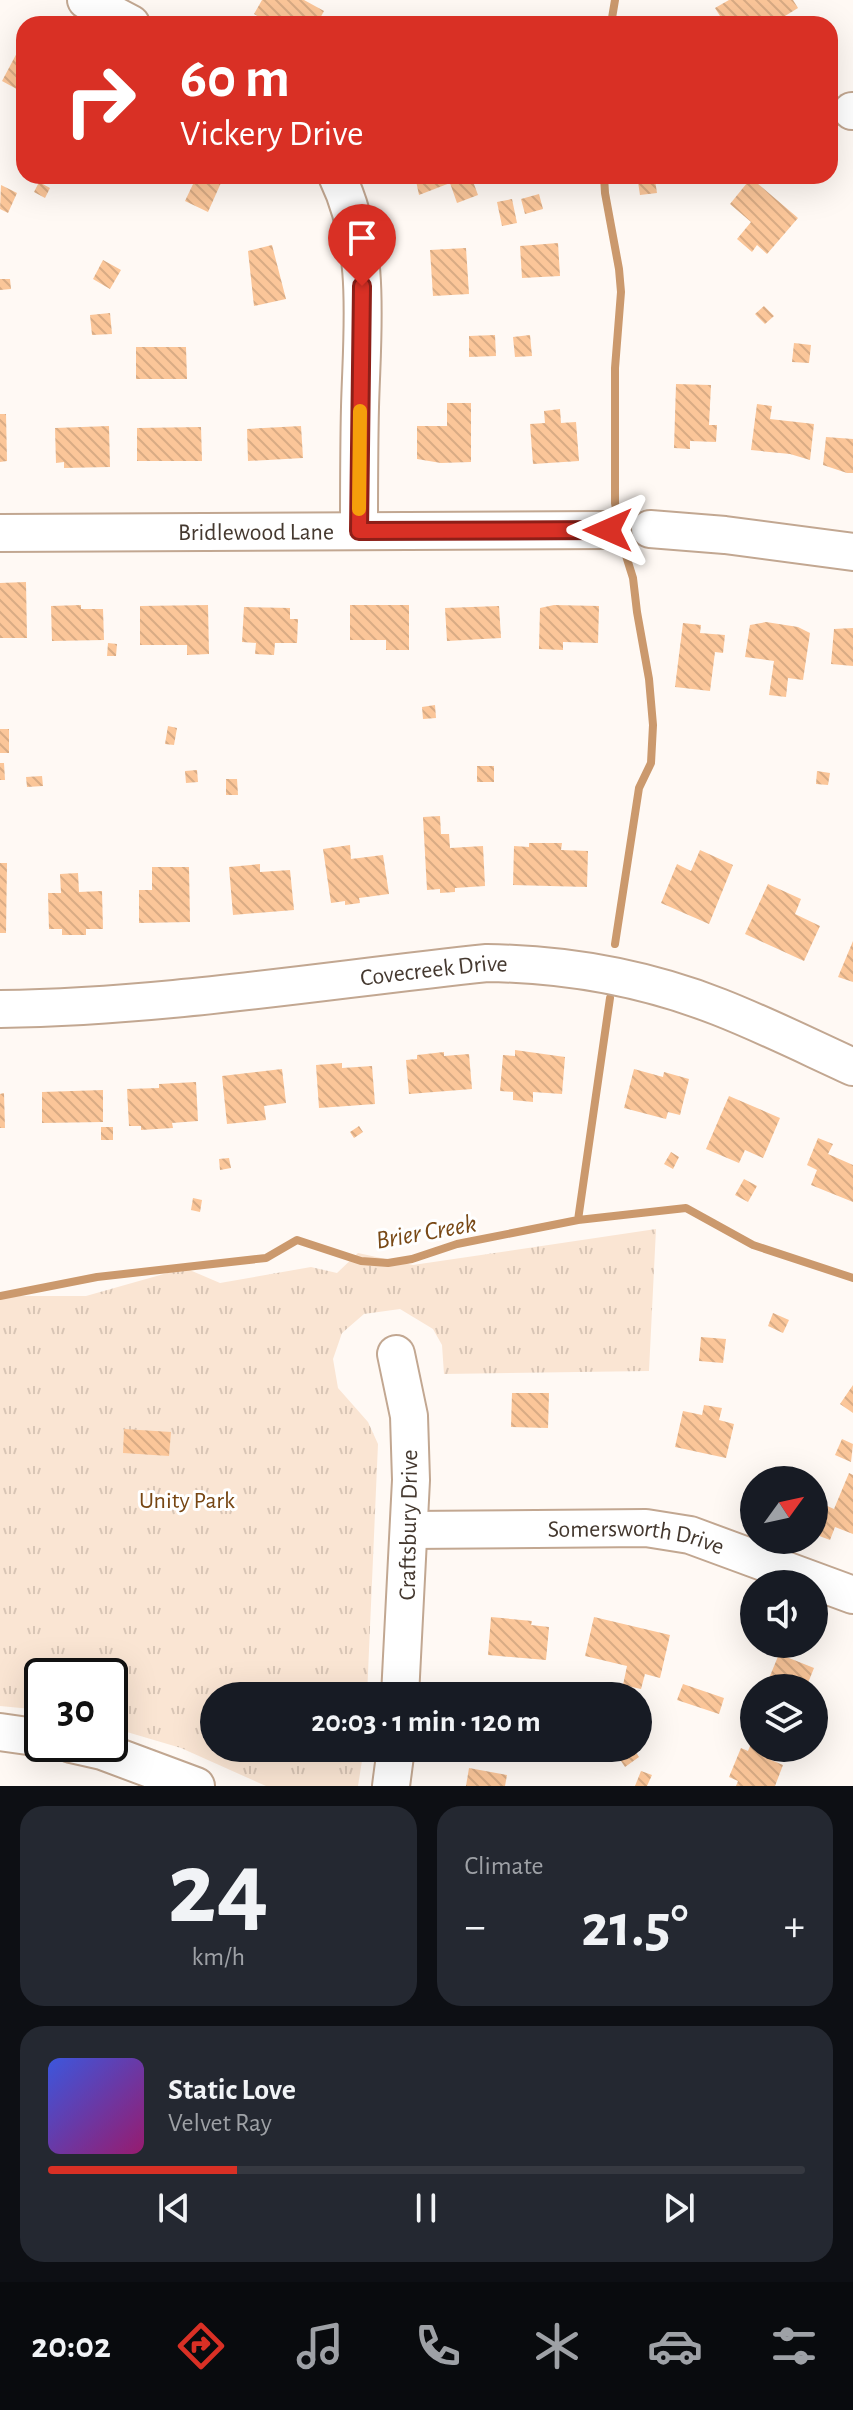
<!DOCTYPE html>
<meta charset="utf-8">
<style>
body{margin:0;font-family:"Alegreya Sans",sans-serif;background:#242831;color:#f1f3f6;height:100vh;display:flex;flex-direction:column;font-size:30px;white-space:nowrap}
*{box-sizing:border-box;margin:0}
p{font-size:26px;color:#9ea1a6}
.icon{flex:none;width:44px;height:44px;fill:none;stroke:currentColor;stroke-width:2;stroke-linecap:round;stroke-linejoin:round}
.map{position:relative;height:1786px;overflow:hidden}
.panel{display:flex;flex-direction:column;gap:20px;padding:20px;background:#0d0f14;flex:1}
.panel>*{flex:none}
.guide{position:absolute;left:16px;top:16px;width:822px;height:168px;border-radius:24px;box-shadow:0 8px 32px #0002;background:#d93025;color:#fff;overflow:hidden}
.needle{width:52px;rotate:57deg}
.buttons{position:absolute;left:740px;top:1466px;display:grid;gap:16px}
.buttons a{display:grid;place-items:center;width:88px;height:88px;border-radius:50%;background:#171b24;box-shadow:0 8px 32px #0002;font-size:40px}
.speed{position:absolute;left:24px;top:1658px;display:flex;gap:16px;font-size:40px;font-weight:700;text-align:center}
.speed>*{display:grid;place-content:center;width:104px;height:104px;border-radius:50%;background:#171b24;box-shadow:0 8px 32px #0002;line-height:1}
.speed .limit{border:4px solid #111;border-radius:12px;background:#fff;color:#111}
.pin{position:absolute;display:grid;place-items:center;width:68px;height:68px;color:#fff;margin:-82px -34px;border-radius:50% 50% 50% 0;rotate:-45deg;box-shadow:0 0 8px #0007}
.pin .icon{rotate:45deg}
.me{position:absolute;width:88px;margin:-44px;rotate:270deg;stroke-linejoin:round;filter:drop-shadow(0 0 6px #0008)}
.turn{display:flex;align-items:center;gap:28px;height:168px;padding:0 32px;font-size:36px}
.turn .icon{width:104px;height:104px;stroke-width:2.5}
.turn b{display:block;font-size:56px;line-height:68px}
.big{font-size:60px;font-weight:600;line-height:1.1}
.panel .tile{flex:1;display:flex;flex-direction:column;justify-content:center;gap:12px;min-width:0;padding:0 28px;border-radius:24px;background:#242831}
.panel .dial{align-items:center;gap:0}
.dial b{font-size:104px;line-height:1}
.song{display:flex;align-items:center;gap:24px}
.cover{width:96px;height:96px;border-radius:12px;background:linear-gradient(135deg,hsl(230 70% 55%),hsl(320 70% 35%))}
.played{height:8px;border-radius:4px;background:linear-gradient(90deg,#d93025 25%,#363941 25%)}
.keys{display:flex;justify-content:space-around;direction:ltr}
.heat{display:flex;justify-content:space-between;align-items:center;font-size:44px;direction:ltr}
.panel .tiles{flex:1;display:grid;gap:20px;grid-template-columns:1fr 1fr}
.tile:last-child{grid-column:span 2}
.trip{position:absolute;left:200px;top:1682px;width:452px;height:80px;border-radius:40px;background:#171b24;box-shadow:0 8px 32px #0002;font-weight:600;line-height:80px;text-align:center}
.tab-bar{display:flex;height:128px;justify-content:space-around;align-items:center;background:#090b0e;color:#9ea1a6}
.tab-bar .icon{width:56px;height:56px}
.tab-bar .active{color:#d93025}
.tab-bar b{font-size:36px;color:#f1f3f6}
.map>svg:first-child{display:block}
.park{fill:url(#park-tufts)}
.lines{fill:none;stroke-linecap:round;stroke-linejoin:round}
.stream{stroke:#cb996d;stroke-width:8}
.building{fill:url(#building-back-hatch)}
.minor-casing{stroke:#c2a791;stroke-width:40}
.minor{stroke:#fff;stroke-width:36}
.route-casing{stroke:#8d1f18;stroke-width:20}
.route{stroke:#d93025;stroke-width:14}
.slow{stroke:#f59e0b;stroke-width:14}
.labels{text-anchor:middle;stroke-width:6;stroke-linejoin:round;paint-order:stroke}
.street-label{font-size:24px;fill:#44382f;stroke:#fff}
.park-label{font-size:24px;fill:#774613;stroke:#fff}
.water-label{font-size:26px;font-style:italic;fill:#794916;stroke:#fff}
</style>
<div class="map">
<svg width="853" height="1786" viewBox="0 0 853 1786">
<defs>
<pattern id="park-tufts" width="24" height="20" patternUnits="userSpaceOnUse" patternTransform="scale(2)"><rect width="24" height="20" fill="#fae5d3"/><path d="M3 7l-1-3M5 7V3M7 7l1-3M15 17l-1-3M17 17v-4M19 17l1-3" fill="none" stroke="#d8c5b5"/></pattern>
<pattern id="building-back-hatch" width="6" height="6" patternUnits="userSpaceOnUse" patternTransform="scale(2)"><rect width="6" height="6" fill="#fbc699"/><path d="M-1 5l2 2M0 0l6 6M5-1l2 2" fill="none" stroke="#d8ab84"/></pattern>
</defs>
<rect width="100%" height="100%" fill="#fff9f4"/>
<path class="park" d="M656,1229L649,1371L444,1374L442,1345L433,1329L400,1309L364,1314L342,1333L333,1359L338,1388L368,1422L378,1444L367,1696H214V1748H364L358,1786H266L181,1748L110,1727V1676H42V1710L0,1706V1296H86L185,1268L220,1283L311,1267L337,1273L358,1253L413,1265Z"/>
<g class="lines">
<path class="stream" d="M611,24L615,0
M604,176L605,193L619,269L621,292L615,368V503L622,543L633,578L637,612L649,679L653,725L651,763L639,788L615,944
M578,1220L610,998
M0,1296L97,1277L266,1258L297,1240L361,1261L388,1263L412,1259L457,1244L578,1220L686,1208L753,1245L853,1278"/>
</g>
<path class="building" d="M262,0H304L324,11L317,24H272L254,14Z
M729,0H793L798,8L772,24H725L715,8Z
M19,49L24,52V93L2,81Z
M180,176H224L208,212L185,201L194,182Z
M415,176H471L478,195L457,203L450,183L419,195Z
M751,178L798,218L767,254L757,245L752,252L737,239L751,222L730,204Z
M655,180L657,193L640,195L638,182Z
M39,182L50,188L45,198L34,192Z
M1,185L17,193L8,213L0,209Z
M539,194L543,209L525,214L521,199Z
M512,199L517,223L502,226L497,202Z
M558,243L560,276L522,278L520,246Z
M272,245L286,299L254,306L248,251Z
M466,248L469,294L433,296L430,250Z
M103,260L121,270L110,289L93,279Z
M0,279H10L11,289L0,290Z
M764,306L774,316L765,324L755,314Z
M110,313L112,334L92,335L90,315Z
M495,335L496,356L469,357V336Z
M530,335L532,356L515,357L513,337Z
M794,343L811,345L809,363L792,362Z
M136,347H186L187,379H136Z
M676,384L711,385L709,425H717L716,442L690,441V449L674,448Z
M447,403H471V462L441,463L417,459V426H447Z
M757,404L772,406L770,419L814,424L810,460L790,454L751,450Z
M560,409L561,423L576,422L579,461L533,464L530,424L545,423L544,411Z
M0,414H6L7,461L0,462Z
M109,426L110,467L64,468V462L56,463L55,428Z
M301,426L303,458L248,461L247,429Z
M201,427L202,461H137V428Z
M826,437L853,439V473H847L823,465Z
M26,582L27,638H0V583Z
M81,605V609H103L104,640L52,641L51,606Z
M208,605L209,654L187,655V645H140V606Z
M350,605H409V650H386V640H350Z
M554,605L599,606L598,643L563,642V650L539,649L540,608Z
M499,606L501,638L447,641L445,608Z
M244,607L290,608V619H298L297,643H275L274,655L255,654L256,643L242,642Z
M766,622L798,627L810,633L803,680L788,678L786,697L769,695L774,661L745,657L750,625Z
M683,623L701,625L700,633L725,635L723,653L715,652L710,691L675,687Z
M853,628V666L831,664L834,629Z
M108,643L117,644L116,656H107Z
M435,705L436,718L423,719L422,707Z
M168,726L177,728L174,745L165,744Z
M0,729H9V753H0Z
M0,763H4L5,780H0Z
M477,766H494V782H477Z
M197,770L198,782L186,783L185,771Z
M817,771L830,773L828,785L816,784Z
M42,776L43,786L27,787L26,777Z
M226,779H237L238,795H226Z
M440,816L441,834H449L450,848L483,846L485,886L455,888V892L440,893V889L427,890L423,817Z
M529,843H562L561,850L588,851L587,887L513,885L514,846L529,847Z
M350,845L351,859L383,855L389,894L359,898L360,903L345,905V901L331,903L323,849Z
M700,850L733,865L709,924L661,903L677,864L691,871Z
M0,863H7L6,933H0Z
M260,864V872L290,870L294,910L233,915L229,867Z
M152,867H189L190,922L139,923V890H152Z
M78,873L79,892L102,891L103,929H86V935H62V929H49L48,893H61L60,874Z
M768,884L801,899L795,914L820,926L804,961L745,934Z
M853,941V982L838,977Z
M515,1050L565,1057L562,1094L533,1092V1102L513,1100V1092L500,1091L503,1055L515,1056Z
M444,1052V1056L469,1054L472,1089L409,1094L406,1060L417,1059V1055Z
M342,1063V1068L372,1066L375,1104L319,1108L316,1065Z
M282,1069L286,1103L264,1106L266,1120L227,1124L222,1076Z
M634,1069L663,1077L664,1072L689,1079L680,1115L668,1112L666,1119L624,1108Z
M196,1082L198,1121L172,1123L173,1128L141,1130V1126H129L127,1089L159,1088V1084Z
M103,1090V1122L42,1123V1092Z
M4,1093L5,1128H0V1094Z
M729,1096L780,1118L763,1158L745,1150L739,1163L706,1149Z
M359,1126L363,1132L354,1138L350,1132Z
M101,1127H113V1140H101Z
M818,1138L833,1144L828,1154L853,1165V1202L811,1185L817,1170L807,1165Z
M671,1152L679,1157L673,1169L664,1164Z
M229,1158L231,1168L220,1170L219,1159Z
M744,1179L757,1186L748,1202L735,1195Z
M193,1198L202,1200L200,1212L191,1210Z
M773,1313L789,1320L783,1333L768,1326Z
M701,1337L726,1339L723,1363L699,1361Z
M853,1385V1413L840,1404Z
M512,1393H549L548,1428L511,1427Z
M704,1405L722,1408L719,1420L734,1424L726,1458L675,1447L683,1411L702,1415Z
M124,1429L171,1432L169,1456L123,1453Z
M842,1439L853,1444L851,1462L835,1455Z
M849,1473L853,1475V1534L835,1527L830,1540L814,1534V1500L834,1509Z
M491,1617L532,1621L531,1625L549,1627L546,1660L488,1655Z
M594,1617L670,1635L660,1678L645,1674L641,1689L623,1685L627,1666L585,1656Z
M779,1654L814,1668L806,1688H765Z
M683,1684L724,1698L719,1714L677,1700Z
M754,1736V1748H776L771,1760L783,1765L775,1786H736L738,1781L729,1777L741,1748L748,1751Z
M627,1748H633L639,1757L625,1767L617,1755Z
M469,1768L507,1775L505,1786H466Z
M641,1771L652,1775L647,1786H635Z"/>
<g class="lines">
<g class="minor-casing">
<g id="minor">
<path d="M86,0L131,24"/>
<path d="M852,111H853"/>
<path d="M337,176C372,248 362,330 360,407C359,449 359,490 359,531"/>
<path d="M650,529L725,535L853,552"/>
<path id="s1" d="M0,533L608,530"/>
<path id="s2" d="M0,1009C163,1007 325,980 487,963C566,964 645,978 719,1007C765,1025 809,1047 853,1067"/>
<path d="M396,1354L409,1416L411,1480L400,1696"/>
<path id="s3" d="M409,1530L646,1528L690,1535L853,1595"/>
<path d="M0,1732L42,1738"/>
<path d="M71,1744L102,1751L196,1786"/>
<path d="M391,1786L396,1748"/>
</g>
</g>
<use href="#minor" class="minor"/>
</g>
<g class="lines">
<g class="route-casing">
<path id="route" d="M362,286L359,531L608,530"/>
</g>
<use href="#route" class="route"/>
<path class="slow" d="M359,509L360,411"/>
</g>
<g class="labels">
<g class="street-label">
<text dy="8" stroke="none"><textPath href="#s1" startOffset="256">Bridlewood Lane</textPath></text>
<text dy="8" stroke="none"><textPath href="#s2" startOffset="436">Covecreek Drive</textPath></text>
<text transform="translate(408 1525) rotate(-89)" y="8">Craftsbury Drive</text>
<text dy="8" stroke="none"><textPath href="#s3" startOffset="228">Somersworth Drive</textPath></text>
</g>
<g class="park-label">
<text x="187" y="1508">Unity Park</text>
</g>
<g class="water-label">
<text transform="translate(426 1231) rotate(-10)" y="9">Brier Creek</text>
</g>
</g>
</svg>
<div class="buttons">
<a><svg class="needle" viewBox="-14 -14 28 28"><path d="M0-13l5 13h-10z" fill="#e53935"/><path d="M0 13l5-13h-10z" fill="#9ea1a6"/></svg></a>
<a><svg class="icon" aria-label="sound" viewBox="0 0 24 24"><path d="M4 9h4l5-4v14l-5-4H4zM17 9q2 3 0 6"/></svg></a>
<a><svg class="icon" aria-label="layers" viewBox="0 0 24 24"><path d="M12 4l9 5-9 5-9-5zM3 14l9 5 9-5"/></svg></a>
</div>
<div class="speed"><div class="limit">30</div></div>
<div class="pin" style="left:362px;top:286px;background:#d93025"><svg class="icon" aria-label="arrive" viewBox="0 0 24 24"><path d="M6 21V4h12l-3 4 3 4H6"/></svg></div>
<svg class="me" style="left:608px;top:530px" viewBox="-20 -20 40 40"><path d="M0-17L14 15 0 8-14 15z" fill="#d93025" stroke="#fff" stroke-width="4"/></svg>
<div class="trip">20:03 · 1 min · 120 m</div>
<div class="guide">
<div class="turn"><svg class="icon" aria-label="right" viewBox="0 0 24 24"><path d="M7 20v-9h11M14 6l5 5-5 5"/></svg><div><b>60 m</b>Vickery Drive</div></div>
</div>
</div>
<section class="panel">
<div class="tiles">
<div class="tile dial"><b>24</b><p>km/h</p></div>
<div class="tile"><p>Climate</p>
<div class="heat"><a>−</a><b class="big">21.5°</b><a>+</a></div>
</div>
<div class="tile">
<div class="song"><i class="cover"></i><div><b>Static Love</b><p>Velvet Ray</p></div></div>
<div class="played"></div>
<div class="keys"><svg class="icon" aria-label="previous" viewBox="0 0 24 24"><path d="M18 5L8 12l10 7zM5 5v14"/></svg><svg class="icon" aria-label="pause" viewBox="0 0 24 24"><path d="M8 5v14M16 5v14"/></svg><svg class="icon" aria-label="next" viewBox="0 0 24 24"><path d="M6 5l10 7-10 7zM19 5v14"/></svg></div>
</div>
</div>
</section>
<nav class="tab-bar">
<b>20:02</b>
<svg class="icon active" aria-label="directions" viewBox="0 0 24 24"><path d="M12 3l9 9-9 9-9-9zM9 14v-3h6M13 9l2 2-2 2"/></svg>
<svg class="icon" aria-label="music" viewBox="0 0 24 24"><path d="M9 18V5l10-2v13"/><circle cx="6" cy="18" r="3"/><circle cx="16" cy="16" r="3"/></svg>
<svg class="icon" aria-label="phone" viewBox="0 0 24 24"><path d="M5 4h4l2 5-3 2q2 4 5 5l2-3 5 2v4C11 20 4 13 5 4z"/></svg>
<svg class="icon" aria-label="climate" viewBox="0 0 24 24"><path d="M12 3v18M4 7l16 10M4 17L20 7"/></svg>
<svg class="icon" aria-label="car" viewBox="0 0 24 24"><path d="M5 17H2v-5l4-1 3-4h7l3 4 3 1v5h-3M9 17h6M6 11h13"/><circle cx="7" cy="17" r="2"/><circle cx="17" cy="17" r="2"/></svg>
<svg class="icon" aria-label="filters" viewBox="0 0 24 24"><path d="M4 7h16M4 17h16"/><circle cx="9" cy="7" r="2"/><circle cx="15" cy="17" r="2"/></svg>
</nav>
